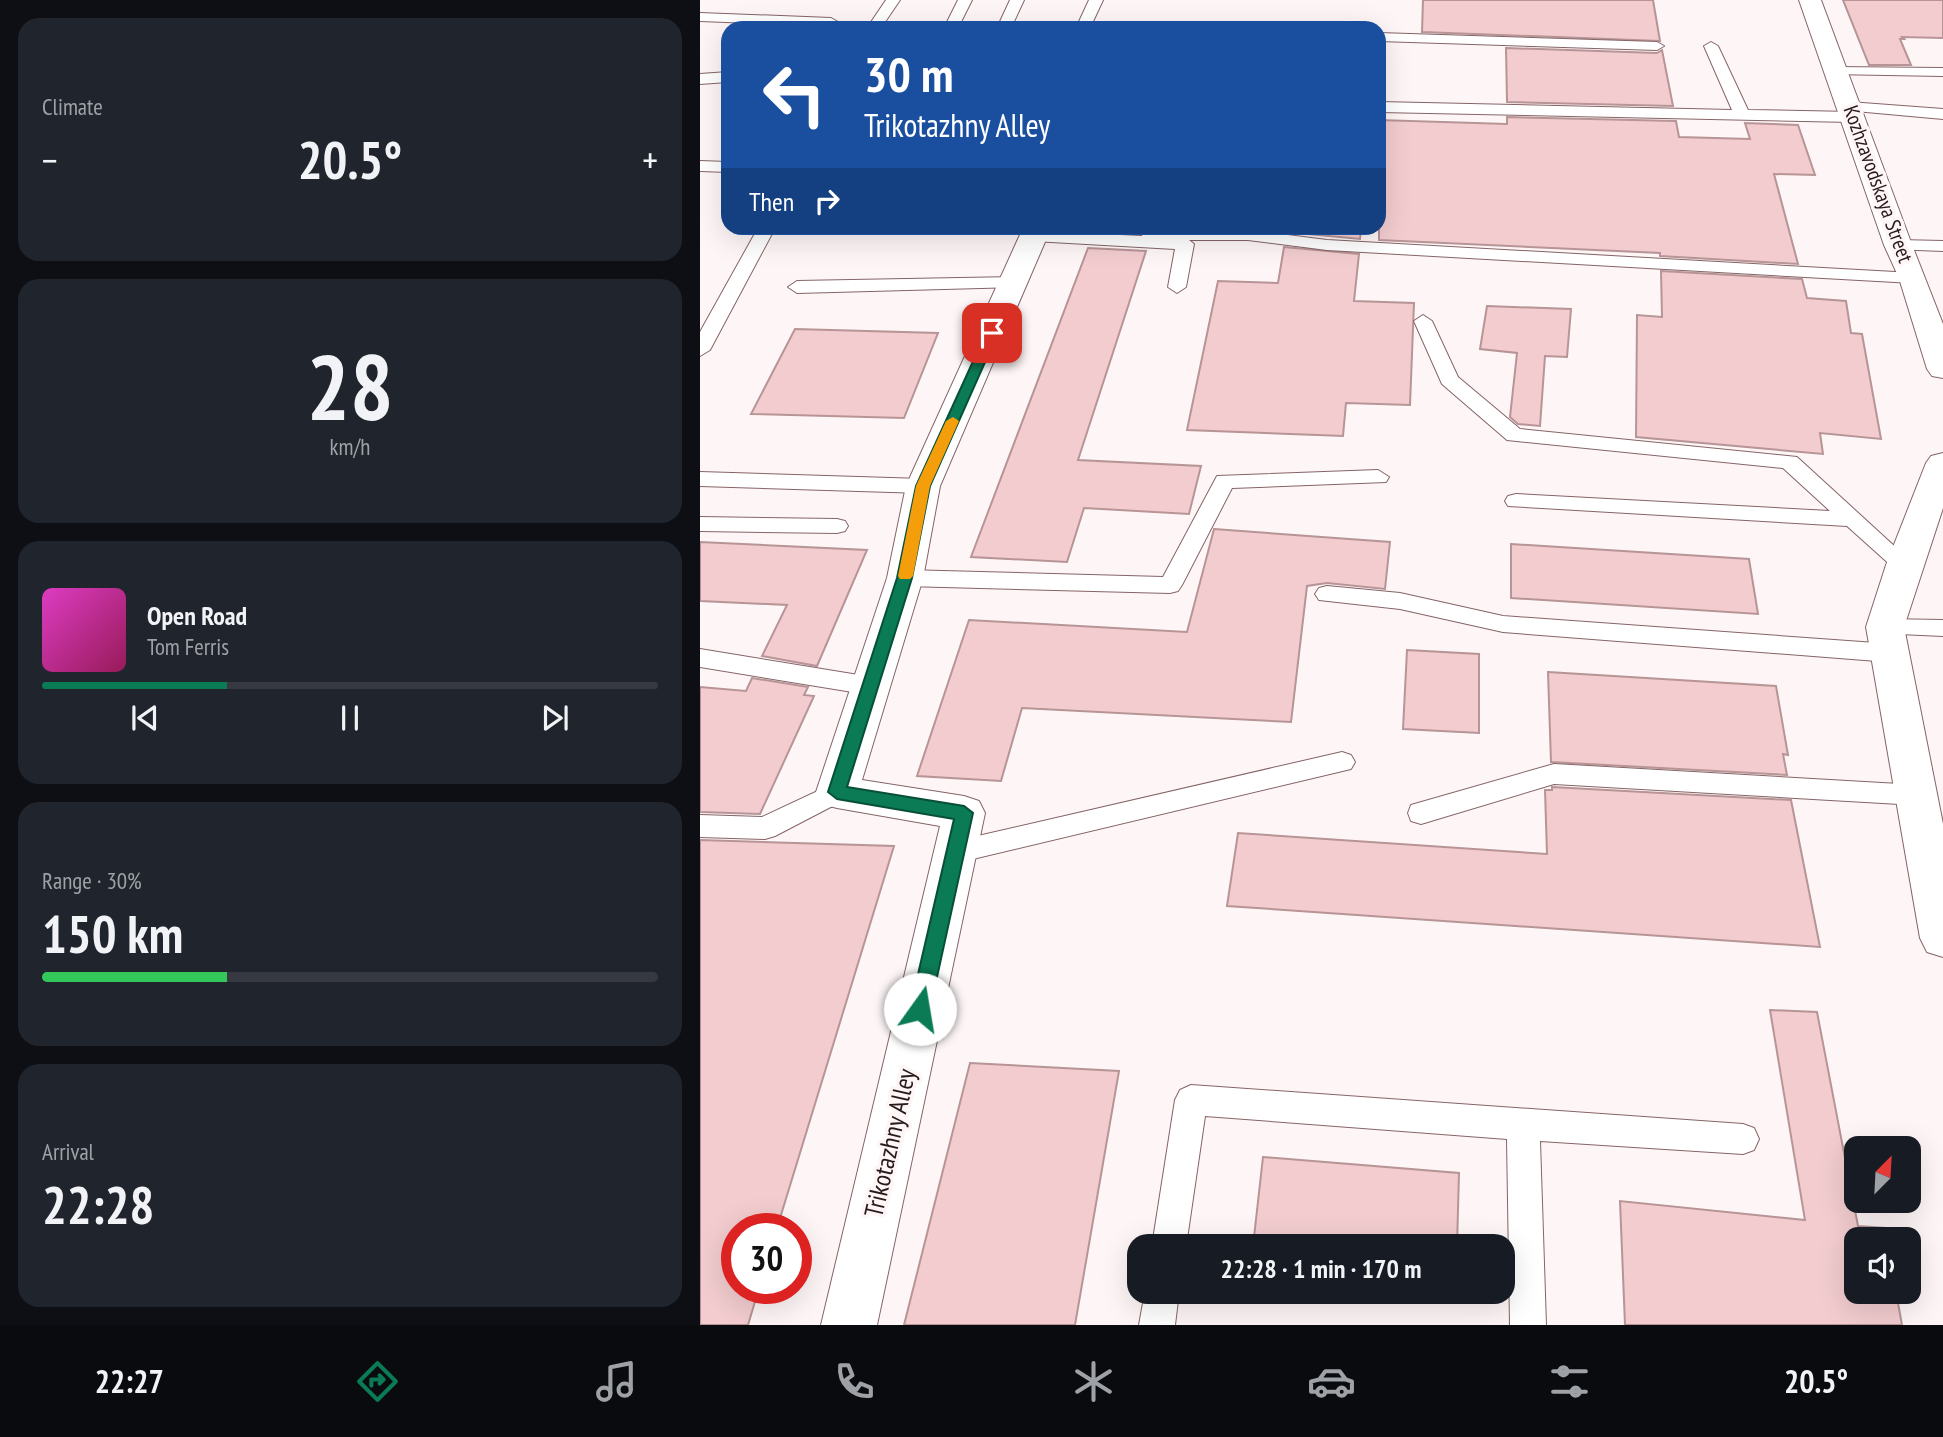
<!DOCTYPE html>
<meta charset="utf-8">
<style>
body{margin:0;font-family:"PT Sans Narrow",sans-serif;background:#20242c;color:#f1f3f6;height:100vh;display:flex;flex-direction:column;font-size:26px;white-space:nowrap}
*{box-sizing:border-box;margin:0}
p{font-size:23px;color:#9ea1a6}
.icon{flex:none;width:38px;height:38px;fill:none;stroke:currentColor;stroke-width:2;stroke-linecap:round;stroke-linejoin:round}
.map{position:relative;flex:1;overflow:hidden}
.side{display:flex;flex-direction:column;gap:18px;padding:18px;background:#0d0f14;width:700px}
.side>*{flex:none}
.top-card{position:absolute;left:21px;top:21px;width:665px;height:214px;border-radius:21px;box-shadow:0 7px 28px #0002;background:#1a4fa0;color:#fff;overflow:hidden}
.needle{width:46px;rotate:24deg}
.controls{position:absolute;left:1144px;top:1136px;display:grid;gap:14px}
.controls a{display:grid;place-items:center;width:77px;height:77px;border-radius:14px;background:#171b24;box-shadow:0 7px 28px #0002;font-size:35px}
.speed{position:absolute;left:21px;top:1213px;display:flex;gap:14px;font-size:35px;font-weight:700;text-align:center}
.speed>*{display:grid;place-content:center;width:91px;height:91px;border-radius:50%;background:#171b24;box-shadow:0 7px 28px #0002;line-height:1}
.speed .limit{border:10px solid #d22;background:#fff;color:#111}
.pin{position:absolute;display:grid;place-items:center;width:60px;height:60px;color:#fff;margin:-30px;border-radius:14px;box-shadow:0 4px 10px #0006}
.me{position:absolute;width:77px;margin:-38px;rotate:13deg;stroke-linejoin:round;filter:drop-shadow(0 0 5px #0008)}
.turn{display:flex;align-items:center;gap:24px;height:147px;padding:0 28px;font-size:32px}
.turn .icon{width:91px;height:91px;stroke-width:2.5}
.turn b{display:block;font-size:49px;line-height:60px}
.then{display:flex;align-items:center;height:66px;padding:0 28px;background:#0003;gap:14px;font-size:26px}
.big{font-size:52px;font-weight:700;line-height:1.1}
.side .widget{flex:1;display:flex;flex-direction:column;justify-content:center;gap:10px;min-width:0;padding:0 24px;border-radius:21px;background:#20242c}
.side .dial{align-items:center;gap:0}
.dial b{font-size:91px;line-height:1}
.song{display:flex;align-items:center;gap:21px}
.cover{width:84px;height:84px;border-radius:10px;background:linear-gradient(135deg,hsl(310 70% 55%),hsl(330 70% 35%))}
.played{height:7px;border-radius:4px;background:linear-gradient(90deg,#0b7b56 30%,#363941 30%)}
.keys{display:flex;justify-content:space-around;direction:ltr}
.heat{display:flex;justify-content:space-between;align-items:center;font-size:38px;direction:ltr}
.charge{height:10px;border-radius:5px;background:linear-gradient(90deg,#34c759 30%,#363941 0)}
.trip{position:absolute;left:427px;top:1234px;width:388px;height:70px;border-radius:21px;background:#171b24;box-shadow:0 7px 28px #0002;font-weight:700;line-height:70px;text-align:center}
.tab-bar{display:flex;height:112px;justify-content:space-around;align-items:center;background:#090b0e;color:#9ea1a6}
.tab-bar .icon{width:49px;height:49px}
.tab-bar .selected{color:#0b7b56}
.tab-bar b{font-size:32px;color:#f1f3f6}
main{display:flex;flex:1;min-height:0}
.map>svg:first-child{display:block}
.building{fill:#f2cccf;stroke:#b79496;stroke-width:2}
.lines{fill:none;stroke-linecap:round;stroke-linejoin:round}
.lane-casing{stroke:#856467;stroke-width:2}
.street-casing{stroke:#856467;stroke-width:2}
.lane{fill:#fff;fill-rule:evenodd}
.street{fill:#fff;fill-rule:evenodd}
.route{fill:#0b7b56;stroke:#075038;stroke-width:2}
.slow{fill:#f59e0b}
.labels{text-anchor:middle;stroke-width:7;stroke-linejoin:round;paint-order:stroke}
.far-street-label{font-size:21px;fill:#281a1b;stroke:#fef6f6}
.street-label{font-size:26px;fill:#281a1b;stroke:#fef6f6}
</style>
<main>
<section class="side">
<div class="widget"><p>Climate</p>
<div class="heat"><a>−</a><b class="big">20.5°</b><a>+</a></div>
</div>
<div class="widget dial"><b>28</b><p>km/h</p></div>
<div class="widget">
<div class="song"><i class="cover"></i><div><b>Open Road</b><p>Tom Ferris</p></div></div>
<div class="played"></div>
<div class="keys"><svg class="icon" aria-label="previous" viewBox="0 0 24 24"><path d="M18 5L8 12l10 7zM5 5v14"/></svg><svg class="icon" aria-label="pause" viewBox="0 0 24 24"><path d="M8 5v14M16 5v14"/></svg><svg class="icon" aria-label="next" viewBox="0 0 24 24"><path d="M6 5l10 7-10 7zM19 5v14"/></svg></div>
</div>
<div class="widget"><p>Range · 30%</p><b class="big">150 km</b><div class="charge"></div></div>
<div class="widget"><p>Arrival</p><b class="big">22:28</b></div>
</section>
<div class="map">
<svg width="1243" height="1325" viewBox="0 0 1243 1325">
<rect width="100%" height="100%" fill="#fef6f6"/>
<path class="building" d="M723,0H953L960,41L722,32Z
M1143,0H1243V38L1202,37L1204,39H1200L1211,65H1169Z
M806,48L957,53L962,50L973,106L807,102Z
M807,117L976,121L979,137L1050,139L1045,123L1098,125L1115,175L1074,174L1098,264L960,256V253L679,240V120L807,124Z
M588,228H661L660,239L587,232Z
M584,247L659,254L654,301L714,303L710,405L646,403L643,436L487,430L518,281L578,283Z
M388,248L446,251L378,460L501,466L489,514L384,508L367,562L271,557Z
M961,271L1102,279L1107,298L1146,301L1151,333L1162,334L1181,439L1120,433L1123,454L936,437L937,315L962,317Z
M787,306L871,309L867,357L845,356L840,426L818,424L810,417L817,353L780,349Z
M95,329L238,333L204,418L51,414Z
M514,529L690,542L685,589L627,583L607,586L591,722L322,708L301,781L217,776L269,620L487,632Z
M0,542L167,550L117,666L62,656L87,605L0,601Z
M811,544L1049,559L1058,614L811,598Z
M707,650L779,654V733L703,729Z
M848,672L1076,686L1088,755L1083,754L1087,775L851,762Z
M52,678L108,687L104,695L114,696L60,814L0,812V687L46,691Z
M852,787L1091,800L1120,947L527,906L538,833L847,854L845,790H852Z
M0,840L194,846L77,1228H37V1288H59L48,1325H0Z
M1070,1010L1117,1012L1158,1226L1186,1228L1188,1239H1157V1292H1196L1202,1325H925L920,1201L1105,1220Z
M270,1063L419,1071L375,1325H204Z
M563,1157L759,1173L757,1246H553Z
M657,1292H756V1300Z"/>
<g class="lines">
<g class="lane-casing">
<path id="lane" d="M186,0H200L181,28H167Z
M258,0H272L258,28H244Z
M310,0H324L311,28H297Z
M389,0H403L390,28H376Z
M0,13L131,18L138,22L131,26L0,21Z
M679,33L957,42L964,46L957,50L679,41Z
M1011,42L1018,46L1048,110L1152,112L1160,117L1152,122L679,112V102L1032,110L1004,46Z
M1135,67L1243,68V76L1130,74L1128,71Z
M28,72V82L0,84V74Z
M1149,102L1243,109V119L1144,110L1141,107Z
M0,161L28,162V172L0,171Z
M58,228H75L10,350L0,356V332Z
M449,229L548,230L627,240L1213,273L1222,278L1213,283L627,250L548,240H489L494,244L486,287L477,293L468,287L475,249L333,241L324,236L333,231L442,236L443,230Z
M1198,240L1243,241V251L1192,249L1189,245Z
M315,277L324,283L321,287L97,293L88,287L97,281Z
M723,315L732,321L758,377L820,429L1097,457L1215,565L1212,570H1196L1147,526L808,506L805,501L808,496L816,494L1130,511L1083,468L807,440L742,384L714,321Z
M678,470L689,477L686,482L532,488L482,585L478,591L470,593L205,586L197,584L193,578L197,572L205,570L463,577L517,476Z
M0,472L223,479L234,486L223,493L0,486Z
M0,517L137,519L145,521L148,526L145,531L137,533L0,531Z
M627,586L700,593L803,616L1190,644L1199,647L1202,653L1199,659L1190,662L803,632L700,609L619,600L615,594L619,588Z
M1185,619L1243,620V636L1177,633L1173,627L1177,621Z
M0,649L171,677L180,680L183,686L180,692L171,695L0,667Z
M642,752L651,755L655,762L651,769L256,863L246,860L242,852L246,844L256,841Z
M854,764L1217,785L1226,788L1230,795L1226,802L1217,805L854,784L721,824L711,821L708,813L711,805Z
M137,782L146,785L150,792L146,799L75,836L65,839L0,837V815L62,817Z
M491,1085L1043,1124L1054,1128L1059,1139L1054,1150L1043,1154L840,1141L846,1325H810L807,1139L505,1116L486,1246H452L475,1100L480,1090Z
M445,1292H479L475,1325H439Z"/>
</g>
<g class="street-casing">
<path id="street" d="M1099,0H1121L1212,245L1243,324V378L1232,376L1227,369L1199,278L1184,245Z
M323,228H351L240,486L223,578L162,780L264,796L279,801L285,813L177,1325H121L240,826L137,808L122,804L116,792L187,578L206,486Z
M1243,453V508L1204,627L1243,824V957L1227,952L1220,938L1166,627L1186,565L1226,463L1231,456Z"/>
</g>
<use href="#lane" class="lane"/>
<use href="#street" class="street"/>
</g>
<path class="route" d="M292,330L298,333L230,486L212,578L147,787L264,806L273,813L230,1009L227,1016L220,1018L213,1016L210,1009L254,819L137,799L128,792L197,578L216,486L286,333Z"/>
<path class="slow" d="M253,417L259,421L230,486L213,576L210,579H200L198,576L216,486L246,421Z"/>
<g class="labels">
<g class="far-street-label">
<text transform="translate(1178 184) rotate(70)" y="7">Kozhzavodskaya Street</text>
</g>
<g class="street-label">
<text transform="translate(190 1143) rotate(-77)" y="9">Trikotazhny Alley</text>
</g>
</g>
</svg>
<div class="controls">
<a><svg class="needle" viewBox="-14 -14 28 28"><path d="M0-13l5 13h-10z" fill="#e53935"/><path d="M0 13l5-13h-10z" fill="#9ea1a6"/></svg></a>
<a><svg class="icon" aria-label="sound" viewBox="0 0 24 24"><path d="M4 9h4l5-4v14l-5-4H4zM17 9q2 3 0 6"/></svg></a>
</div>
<div class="speed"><div class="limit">30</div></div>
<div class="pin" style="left:292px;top:333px;background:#d93025"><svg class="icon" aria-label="arrive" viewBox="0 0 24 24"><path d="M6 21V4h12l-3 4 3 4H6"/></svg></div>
<svg class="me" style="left:220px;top:1009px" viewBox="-20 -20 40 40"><circle r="19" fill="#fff"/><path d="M0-13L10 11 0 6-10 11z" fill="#0b7b56"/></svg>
<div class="trip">22:28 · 1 min · 170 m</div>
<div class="top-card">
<div class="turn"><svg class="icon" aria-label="left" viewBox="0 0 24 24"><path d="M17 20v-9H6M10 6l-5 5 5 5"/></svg><div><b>30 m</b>Trikotazhny Alley</div></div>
<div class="then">Then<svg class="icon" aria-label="right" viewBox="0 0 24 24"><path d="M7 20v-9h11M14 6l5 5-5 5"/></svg></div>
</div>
</div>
</main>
<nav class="tab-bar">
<b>22:27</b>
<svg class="icon selected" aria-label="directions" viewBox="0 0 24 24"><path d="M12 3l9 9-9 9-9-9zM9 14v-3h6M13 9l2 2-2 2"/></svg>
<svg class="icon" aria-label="music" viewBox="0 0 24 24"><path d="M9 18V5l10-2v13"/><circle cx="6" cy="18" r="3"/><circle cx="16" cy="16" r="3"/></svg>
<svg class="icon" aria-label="phone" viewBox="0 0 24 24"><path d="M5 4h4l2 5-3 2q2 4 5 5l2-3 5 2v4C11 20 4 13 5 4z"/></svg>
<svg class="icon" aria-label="climate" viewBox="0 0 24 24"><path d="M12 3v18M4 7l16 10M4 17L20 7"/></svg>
<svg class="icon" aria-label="car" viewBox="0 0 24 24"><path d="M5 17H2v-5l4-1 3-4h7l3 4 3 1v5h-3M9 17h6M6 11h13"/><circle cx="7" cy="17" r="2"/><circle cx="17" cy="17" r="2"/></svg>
<svg class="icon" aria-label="filters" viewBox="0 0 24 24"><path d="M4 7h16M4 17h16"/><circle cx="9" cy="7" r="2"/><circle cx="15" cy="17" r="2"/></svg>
<b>20.5°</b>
</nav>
